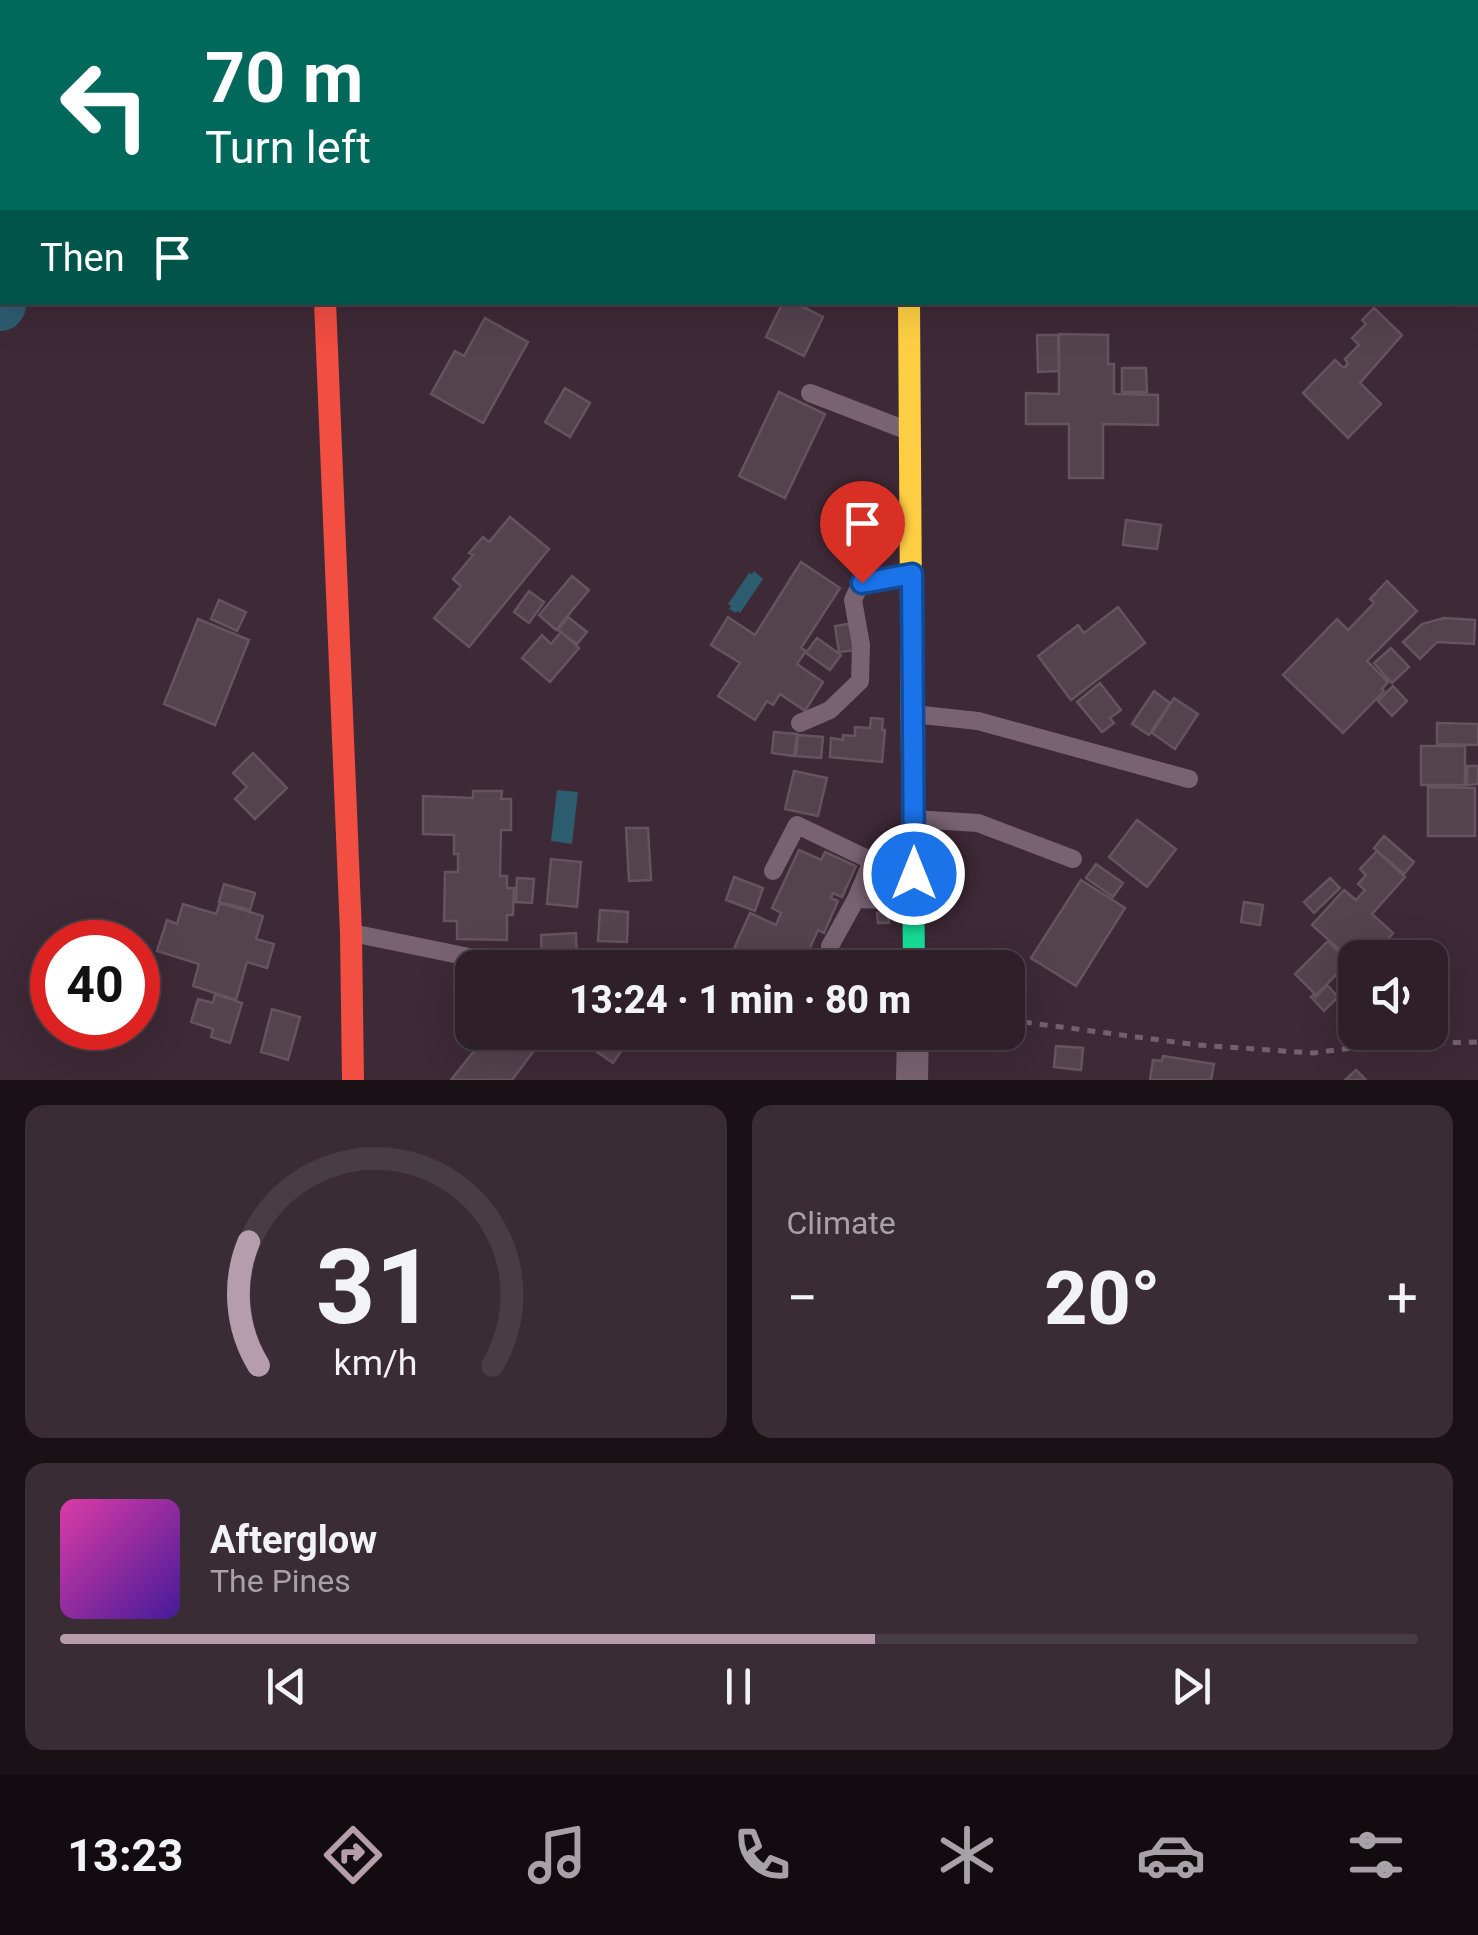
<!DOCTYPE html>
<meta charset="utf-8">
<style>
body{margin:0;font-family:Roboto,sans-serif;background:#3a2c34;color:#f1f3f6;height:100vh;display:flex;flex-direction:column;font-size:38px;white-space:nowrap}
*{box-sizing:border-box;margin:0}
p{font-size:32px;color:#a7a2a8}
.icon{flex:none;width:55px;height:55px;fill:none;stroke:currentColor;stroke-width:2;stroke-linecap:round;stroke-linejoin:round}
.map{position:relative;height:1080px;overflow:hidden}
.drawer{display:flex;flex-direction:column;gap:25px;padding:25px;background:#191116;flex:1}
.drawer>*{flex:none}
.banner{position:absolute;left:0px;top:0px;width:1480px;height:305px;box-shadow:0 10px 40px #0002,0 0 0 2px #493d45;background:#00695c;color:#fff;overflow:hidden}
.controls{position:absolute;left:1338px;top:940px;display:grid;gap:20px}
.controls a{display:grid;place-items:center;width:110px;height:110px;border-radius:20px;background:#2e1f28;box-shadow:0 10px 40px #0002,0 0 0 2px #493d45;font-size:50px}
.speed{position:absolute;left:30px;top:920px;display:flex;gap:20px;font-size:50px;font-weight:700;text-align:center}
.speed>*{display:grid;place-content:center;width:130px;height:130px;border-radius:50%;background:#2e1f28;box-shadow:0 10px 40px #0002,0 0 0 2px #493d45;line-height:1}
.speed .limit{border:15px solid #d22;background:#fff;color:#111}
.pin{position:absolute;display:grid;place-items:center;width:85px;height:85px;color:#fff;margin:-102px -42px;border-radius:50% 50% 50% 0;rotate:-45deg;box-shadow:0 0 10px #0007}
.pin .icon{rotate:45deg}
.me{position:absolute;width:110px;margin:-55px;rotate:0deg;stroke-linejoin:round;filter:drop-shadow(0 0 8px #0008)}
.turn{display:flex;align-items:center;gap:35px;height:210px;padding:0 40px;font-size:45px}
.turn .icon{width:130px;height:130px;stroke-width:2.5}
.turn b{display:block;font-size:70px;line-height:85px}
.then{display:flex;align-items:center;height:95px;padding:0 40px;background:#0003;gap:20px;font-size:38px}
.big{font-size:75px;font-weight:800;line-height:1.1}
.drawer .card{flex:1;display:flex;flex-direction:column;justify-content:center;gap:15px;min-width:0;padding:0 35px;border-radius:20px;background:#3a2c34}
.drawer .dial{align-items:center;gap:0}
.dial svg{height:260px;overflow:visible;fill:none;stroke:#493d45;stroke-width:7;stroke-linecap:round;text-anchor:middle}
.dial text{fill:#f1f3f6;stroke:none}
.song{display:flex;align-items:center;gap:30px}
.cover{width:120px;height:120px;border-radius:15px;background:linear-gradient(135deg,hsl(320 70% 55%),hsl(260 70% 35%))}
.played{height:10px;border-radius:5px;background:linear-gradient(90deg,#b69dab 60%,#493d45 60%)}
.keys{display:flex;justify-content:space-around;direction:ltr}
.heat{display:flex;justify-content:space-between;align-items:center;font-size:55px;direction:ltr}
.drawer .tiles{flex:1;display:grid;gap:25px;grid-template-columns:1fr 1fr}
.card:last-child{grid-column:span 2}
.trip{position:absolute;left:455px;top:950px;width:570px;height:100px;border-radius:20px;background:#2e1f28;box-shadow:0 10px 40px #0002,0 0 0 2px #493d45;font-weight:800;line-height:100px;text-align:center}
.tab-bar{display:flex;height:160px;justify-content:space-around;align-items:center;background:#120c10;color:#a7a2a8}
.tab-bar .icon{width:70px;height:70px}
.tab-bar .selected{color:#b69dab}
.tab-bar b{font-size:45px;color:#f1f3f6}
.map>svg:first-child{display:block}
.water{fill:#2d5c6f}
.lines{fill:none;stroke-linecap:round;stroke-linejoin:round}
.river{stroke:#2d5c6f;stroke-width:52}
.building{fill:#54424d;stroke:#65535d;stroke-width:2.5}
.path{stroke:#74606c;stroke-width:5;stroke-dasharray:8 8;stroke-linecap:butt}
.lane{stroke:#7a6371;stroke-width:18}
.street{stroke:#7a6371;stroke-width:32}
.fast{stroke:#16e098;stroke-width:22}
.slow{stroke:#ffcf43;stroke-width:22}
.jam{stroke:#f24e42;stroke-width:22}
.route-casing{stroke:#114b97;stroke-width:25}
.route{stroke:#1a73e8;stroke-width:18}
</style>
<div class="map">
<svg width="1478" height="1080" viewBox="0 0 1478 1080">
<rect width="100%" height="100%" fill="#3e2936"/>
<path class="water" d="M754,571L763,579L740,613L737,611L736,613L729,609L731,606L728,604L749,573L752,574Z
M557,790L578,792L572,844L551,841Z"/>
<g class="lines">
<path class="river" d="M85,2V0
M0,305L2,294"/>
</g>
<path class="building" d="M227,0H285V2H227Z
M378,0H431V2H378Z
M579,0H673L671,2H577Z
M795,0H887V2H795Z
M1019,0H1146V2H1019Z
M783,302H794L823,317L804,356L766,337Z
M1374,308L1402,335L1360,383L1381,404L1348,438L1303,393L1335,360L1344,368L1348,364L1345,359L1359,345L1352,338L1366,324L1362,320Z
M485,318L528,342L483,423L431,394L455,351L464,356Z
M1059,334L1108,335V364H1114V394L1158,395V425L1103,424V478H1069V424H1026V393L1059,394Z
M1037,335H1058L1059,371L1038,372Z
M1122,368H1146L1147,392H1122Z
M565,388L590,403L570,437L545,422Z
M779,392L825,414L785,498L739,476Z
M510,517L549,549L469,647L434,618L461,586L453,579L473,555L469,553L483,537L489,542Z
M1126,520L1161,525L1157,549L1123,545Z
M801,562L840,588L801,648L806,651L797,664L823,682L805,711L780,694L773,705L767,701L755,720L718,696L740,663L711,645L728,617L755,635Z
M572,576L589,590L556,630L539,615Z
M1387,581L1417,611L1367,661L1388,682L1382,689L1384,691L1343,733L1283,675L1337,619L1348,630L1374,603L1370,599Z
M529,591L544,602L529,623L514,612Z
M219,600L246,612L237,631L211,619Z
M1118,607L1145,643L1071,700L1038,656L1078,625L1084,633Z
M568,617L587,632L577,644L558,630Z
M1444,618L1475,620L1474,644L1437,642L1420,659L1403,642L1422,624Z
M198,619L249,640L215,725L164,704Z
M854,623L858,650L839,652L835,626Z
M561,632L579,648L550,682L522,658L542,635L551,644Z
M817,638L841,655L830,670L806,653Z
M1391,648L1409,667L1392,683L1374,663Z
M1100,683L1121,710L1110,718L1114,723L1102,732L1077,702Z
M1393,686L1407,701L1392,716L1378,701Z
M1154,691L1170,703L1149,735L1132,724Z
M1174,698L1198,714L1175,749L1152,733Z
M871,718L883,719L882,730H885L882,762L830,757L831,738L843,740V735L855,736V727L870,728Z
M1437,723L1478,724V745L1437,744Z
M774,732L797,734L794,756L772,753Z
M798,735L823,737L821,758L796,756Z
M1421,746H1465V785H1421Z
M253,753L287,788L255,819L235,799L247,787L233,773Z
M1467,766H1478V784L1467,785Z
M794,771L827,778L818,816L785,809Z
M1428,787L1475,788V836H1428Z
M473,791H502L501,799H511V830H501L500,876H507V888H514L513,915H507V940L457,939V921H444L445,872H458V854H454V835L423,834V796L473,798Z
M1137,820L1176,849L1147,887L1109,857Z
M626,828H648L651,880L629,881Z
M1384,836L1414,862L1404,874L1374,848Z
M799,850L821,860L825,852L856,866L842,897L833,893L831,898L838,901L824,933L818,930L801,968H769L733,951L750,913L776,925L781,913L772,908Z
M1377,851L1405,877L1372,914L1393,933L1372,958H1355V964L1312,925L1344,890L1356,900L1365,890L1358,884L1366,875L1360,869Z
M551,859L581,862L577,907L547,904Z
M1096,864L1123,883L1113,897L1086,878Z
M734,877L763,888L755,911L726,900Z
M517,878L534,879L532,903L516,902Z
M1330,878L1340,888L1314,913L1304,902Z
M1081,880L1125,908L1076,986L1031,958Z
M224,884L255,893L250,910L219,902Z
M1244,902L1263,905L1260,925L1241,922Z
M220,903L263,916L256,939L274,944L267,968L247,962L236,1000L193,986L199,964L157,951L167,920L177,924L183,904L216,914Z
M600,910L628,912L627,942L598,941Z
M888,912L889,923H878L877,913Z
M576,933L577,967H542L541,935Z
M1328,941L1349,962L1316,995L1295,974Z
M1327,985L1338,997L1324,1011L1311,997L1314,994L1316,997Z
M215,994L242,1003L230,1043L211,1037L213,1029L191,1022L198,999L213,1003Z
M272,1009L300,1017L288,1060L261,1052Z
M478,1032H533L542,1040L512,1080H451L474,1051L468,1046Z
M577,1032H634L613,1063L574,1036Z
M1056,1046L1083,1048L1081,1070L1054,1067Z
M1163,1056L1214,1064L1211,1080H1150L1153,1060L1162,1061Z
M1356,1070L1366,1080H1345Z"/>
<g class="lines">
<path class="path" d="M464,0V2
M1008,1020L1198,1045L1313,1053L1368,1046L1407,1049L1433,1043L1478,1042"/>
<path class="lane" d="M1181,0V2
M1462,0V2
M810,393L906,430
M913,714L978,721L1189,779
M800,723L830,710L860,681L861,645L853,600L861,583L910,575
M914,819L978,823L1073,859
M773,871L797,825L872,861L856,899
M352,933L523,968
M830,946L856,899L913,901"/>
<path class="street" d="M0,200H2
M912,1080L913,1032"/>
<path class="fast" d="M912,762L914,968"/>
<path class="slow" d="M909,302L912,762"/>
<path class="jam" d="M325,302L351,933L353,1080"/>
</g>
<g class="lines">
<g class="route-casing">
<path id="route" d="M862,583L912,574L914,874"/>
</g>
<use href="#route" class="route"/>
</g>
</svg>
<div class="controls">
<a><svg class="icon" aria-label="sound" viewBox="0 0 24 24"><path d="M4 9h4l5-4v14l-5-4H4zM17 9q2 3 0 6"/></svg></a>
</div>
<div class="speed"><div class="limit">40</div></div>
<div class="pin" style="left:862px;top:583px;background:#d93025"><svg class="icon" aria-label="arrive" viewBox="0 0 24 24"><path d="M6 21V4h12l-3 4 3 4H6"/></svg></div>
<svg class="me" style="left:914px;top:874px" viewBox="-20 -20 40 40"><circle r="17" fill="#1a73e8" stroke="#fff" stroke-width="3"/><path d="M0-11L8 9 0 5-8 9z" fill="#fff"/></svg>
<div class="trip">13:24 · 1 min · 80 m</div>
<div class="banner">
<div class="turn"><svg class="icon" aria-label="left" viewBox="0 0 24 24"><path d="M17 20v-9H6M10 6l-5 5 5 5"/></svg><div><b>70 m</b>Turn left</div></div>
<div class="then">Then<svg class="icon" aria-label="arrive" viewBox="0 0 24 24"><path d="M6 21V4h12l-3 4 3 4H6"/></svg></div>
</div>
</div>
<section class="drawer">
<div class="tiles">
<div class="card dial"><svg viewBox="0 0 100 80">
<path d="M14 69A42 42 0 1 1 86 69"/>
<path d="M14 69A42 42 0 0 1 11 31" stroke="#b69dab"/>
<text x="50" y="56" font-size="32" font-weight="700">31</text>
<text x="50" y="72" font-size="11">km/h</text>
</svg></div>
<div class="card"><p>Climate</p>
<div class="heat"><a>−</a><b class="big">20°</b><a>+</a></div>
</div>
<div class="card">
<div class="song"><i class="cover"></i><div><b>Afterglow</b><p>The Pines</p></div></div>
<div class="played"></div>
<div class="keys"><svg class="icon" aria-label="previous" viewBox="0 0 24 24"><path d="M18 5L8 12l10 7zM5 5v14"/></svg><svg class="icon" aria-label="pause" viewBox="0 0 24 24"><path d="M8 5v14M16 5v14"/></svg><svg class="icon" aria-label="next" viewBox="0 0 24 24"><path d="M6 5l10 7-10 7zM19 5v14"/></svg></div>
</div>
</div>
</section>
<nav class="tab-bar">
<b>13:23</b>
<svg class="icon selected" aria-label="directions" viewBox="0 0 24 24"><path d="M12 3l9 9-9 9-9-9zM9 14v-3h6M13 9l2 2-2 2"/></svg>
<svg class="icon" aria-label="music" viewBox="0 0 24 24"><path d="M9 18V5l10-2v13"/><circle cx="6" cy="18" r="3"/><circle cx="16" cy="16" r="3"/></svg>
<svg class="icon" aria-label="phone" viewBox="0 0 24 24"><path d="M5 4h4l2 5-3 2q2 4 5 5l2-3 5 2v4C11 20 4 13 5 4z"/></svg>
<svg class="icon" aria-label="climate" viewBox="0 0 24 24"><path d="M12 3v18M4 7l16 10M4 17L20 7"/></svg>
<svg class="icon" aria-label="car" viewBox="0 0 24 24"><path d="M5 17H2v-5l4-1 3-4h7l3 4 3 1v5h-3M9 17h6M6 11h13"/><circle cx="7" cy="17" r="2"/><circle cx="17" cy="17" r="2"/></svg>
<svg class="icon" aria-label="filters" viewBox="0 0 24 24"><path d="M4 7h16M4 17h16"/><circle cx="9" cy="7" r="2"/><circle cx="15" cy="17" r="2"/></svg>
</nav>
